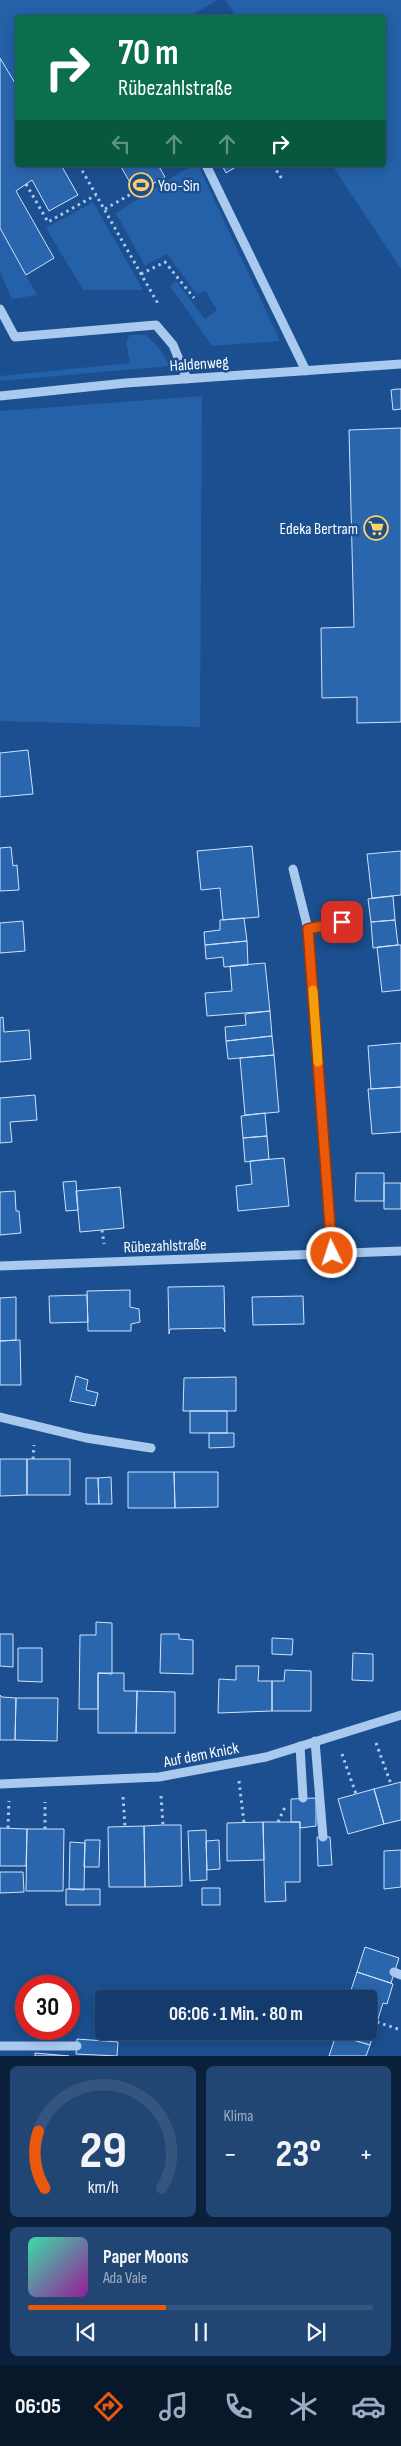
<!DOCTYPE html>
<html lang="de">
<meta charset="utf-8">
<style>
body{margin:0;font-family:"Sofia Sans Condensed",sans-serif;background:#214673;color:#f1f3f6;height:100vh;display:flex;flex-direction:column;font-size:19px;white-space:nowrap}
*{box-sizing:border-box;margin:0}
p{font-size:16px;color:#9dadc1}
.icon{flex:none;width:28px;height:28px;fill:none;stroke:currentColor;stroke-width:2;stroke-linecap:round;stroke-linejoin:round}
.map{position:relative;height:2056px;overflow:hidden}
.panel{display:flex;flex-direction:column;gap:10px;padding:10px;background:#0b203b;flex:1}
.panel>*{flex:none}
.banner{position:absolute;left:15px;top:15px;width:371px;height:152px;border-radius:5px;box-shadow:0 2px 12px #0003,0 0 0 1px #33557e;background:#0b6e4f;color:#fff;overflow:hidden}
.speed{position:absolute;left:15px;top:1975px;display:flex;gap:10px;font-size:25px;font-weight:700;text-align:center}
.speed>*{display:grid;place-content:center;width:65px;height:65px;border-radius:50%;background:#143b6b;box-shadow:0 2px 12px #0003,0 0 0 1px #33557e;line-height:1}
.speed .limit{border:8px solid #d22;background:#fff;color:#111}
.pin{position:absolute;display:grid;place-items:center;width:42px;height:42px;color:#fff;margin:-21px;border-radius:10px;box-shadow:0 2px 8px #0006}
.me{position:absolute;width:55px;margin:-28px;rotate:356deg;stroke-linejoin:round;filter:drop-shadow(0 0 4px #0008)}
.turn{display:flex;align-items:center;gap:18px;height:105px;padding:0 20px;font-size:22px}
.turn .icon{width:65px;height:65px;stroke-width:2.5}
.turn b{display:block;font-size:35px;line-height:42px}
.lanes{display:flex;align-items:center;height:48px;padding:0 20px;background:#0003;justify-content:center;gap:25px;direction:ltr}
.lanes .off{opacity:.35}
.big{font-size:38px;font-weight:700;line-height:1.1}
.panel .widget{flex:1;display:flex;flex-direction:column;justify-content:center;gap:8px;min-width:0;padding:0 18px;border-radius:8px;background:#214673}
.panel .dial{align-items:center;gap:0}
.dial svg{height:130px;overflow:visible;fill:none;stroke:#33557e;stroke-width:7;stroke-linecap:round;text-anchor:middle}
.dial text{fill:#f1f3f6;stroke:none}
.song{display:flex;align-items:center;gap:15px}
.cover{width:60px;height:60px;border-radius:8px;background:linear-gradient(135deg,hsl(160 70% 55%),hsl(300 70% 35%))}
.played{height:5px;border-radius:2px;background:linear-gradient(90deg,#ea580c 40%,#33557e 40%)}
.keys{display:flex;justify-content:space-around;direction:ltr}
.heat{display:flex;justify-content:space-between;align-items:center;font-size:28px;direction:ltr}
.panel .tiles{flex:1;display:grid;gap:10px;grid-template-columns:1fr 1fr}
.widget:last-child{grid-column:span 2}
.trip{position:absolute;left:95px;top:1990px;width:282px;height:50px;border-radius:5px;background:#143b6b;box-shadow:0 2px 12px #0003,0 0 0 1px #33557e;font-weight:700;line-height:50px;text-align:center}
.tabs{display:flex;height:80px;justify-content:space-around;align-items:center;background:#08182b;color:#9dadc1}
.tabs .icon{width:35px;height:35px}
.tabs .on{color:#ea580c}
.tabs b{font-size:22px;color:#f1f3f6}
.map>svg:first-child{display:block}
.green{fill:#2461a8}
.building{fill:#2a66ad;stroke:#cfe3fa}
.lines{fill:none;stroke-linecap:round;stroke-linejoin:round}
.path{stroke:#a9c9ee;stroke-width:3;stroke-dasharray:2.5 4;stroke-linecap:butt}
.minor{stroke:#a9c9ee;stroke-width:9}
.route-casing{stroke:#983908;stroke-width:12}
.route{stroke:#ea580c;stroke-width:9}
.slow{stroke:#f59e0b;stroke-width:9}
.labels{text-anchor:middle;stroke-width:5;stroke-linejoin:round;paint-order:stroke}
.poi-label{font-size:16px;fill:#fff;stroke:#1b4f8f;text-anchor:start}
.street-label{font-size:16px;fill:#fff;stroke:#1b4f8f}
</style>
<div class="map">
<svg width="401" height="2056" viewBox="0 0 401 2056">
<rect width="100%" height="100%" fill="#1b4f8f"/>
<path class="green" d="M0,0H218L188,17L18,18L17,88L0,58Z
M225,0H401V269L332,165H384V18L236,17Z
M192,165H198L280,341L212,346L170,286L176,281L205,319L217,310L205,291L197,295L167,254L145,266L116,213Z
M93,202L143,290H83L46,228Z
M0,228L37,295L12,299L0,272Z
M130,335H146L159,348L170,366L0,381V376L130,363L126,342Z
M202,396L200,727L0,721V411Z"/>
<path class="building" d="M0,58L18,88V165H61L78,195L49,211L32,180L16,191L54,258L26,275L0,228Z
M120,165H158L165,177L136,193Z
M222,165H239L226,173Z
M397,389H401V409L393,410L391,390Z
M401,428V722L357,723V697L322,698L321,628L354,627L349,430Z
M28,750L33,794L0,797V753Z
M252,846L259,917L223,920L220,888L201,890L197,851Z
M11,847L13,866L17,865L19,890L0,891V848Z
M401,851V895L372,898L367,854Z
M393,896L395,920L371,922L368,899Z
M244,918L247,941L205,945L204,932L220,930V920Z
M395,920L398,945L373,948L371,922Z
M23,921L25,951L0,953V923Z
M247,941L248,965L224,967L223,957L206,959L205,945Z
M398,945H401V990L382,992L377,947Z
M265,963L270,1011L207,1016L205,993L232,991L230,966Z
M270,1011L272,1036L226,1041L225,1027L246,1025L245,1014Z
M3,1017L4,1032L29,1030L31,1059L0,1062V1018Z
M272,1036L274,1055L228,1059L226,1041Z
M401,1043V1087L371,1089L368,1046Z
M274,1055L279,1112L245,1115L240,1058Z
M401,1087V1132L372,1134L368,1089Z
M35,1095L37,1120L10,1122L12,1142L0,1143V1098Z
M265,1113L267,1136L243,1138L241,1116Z
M267,1136L269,1159L245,1162L243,1138Z
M284,1158L289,1206L238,1211L236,1186L252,1184L250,1161Z
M356,1173H384V1201H355Z
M76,1181L78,1210L66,1211L63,1182Z
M384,1183H401V1209H384Z
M120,1187L124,1228L80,1232L76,1191Z
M15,1191L16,1211H19L21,1233L0,1235V1192Z
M224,1286L225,1332L223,1328L170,1329L169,1334L168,1287Z
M130,1290V1307L139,1309L140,1322L131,1324V1331H88L87,1291Z
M87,1295L88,1322L50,1323L49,1296Z
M303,1296L304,1324L253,1325L252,1297Z
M16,1297V1340L0,1341V1298Z
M20,1340L21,1385H0V1341Z
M76,1376L88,1380L86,1390L98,1393L95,1406L70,1401Z
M236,1377V1411H183L184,1378Z
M190,1411H227V1433H190Z
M209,1433H234V1447L209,1448Z
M0,1459H27V1495L0,1496Z
M27,1459H70V1495H27Z
M128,1472H174L175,1508H128Z
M174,1472H218V1507L175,1508Z
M111,1477L112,1504H99L98,1478Z
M86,1478H98L99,1504H86Z
M96,1622L112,1623V1674L98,1673V1709H79L80,1635H96Z
M0,1634H13V1667L0,1666Z
M161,1634H179V1639L193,1640V1674L160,1673Z
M272,1638L293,1639L292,1655L272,1654Z
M18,1648H42V1682L18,1681Z
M353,1653L373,1654V1681L352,1680Z
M236,1666H259L258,1681H272V1711L218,1713L219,1679L236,1680Z
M285,1670L311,1671V1711H272V1681H284Z
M98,1673H124V1691H137L136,1733H98Z
M137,1691L175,1692V1733H136Z
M0,1695L2,1697L16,1698L15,1740H0Z
M16,1698H58L57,1741L15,1740Z
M401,1782V1820L384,1824L374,1789Z
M374,1789L384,1824L348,1834L338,1799Z
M316,1798V1826L300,1828V1822H291V1799Z
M263,1822H300V1882H285L286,1901L265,1902Z
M263,1822L264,1860L227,1861V1823Z
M163,1825H181L182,1886L145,1887L144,1826Z
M144,1826L145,1887H109L108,1827Z
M0,1828L27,1829L26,1866H0Z
M27,1829H64L63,1891H26Z
M206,1830L207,1880L190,1881L188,1831Z
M317,1837H330L332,1865L318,1866Z
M85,1840H100L99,1867H84Z
M219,1840L220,1869L207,1870L206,1841Z
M70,1842L85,1843L84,1890L69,1889Z
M401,1850V1887L384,1889V1851Z
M0,1872H23L24,1892L0,1893Z
M202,1888H220V1905H202Z
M66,1889H100V1905H66Z
M365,1947L399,1958L391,1983L357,1972Z
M357,1972L393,1984L387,2004L383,2003L370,2045L336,2035L338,2031H369V1999H348Z
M336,2035L370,2045L366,2056H329Z
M77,2039L118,2042L117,2056L76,2054Z
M35,2053L69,2056H35Z"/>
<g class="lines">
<path class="path" d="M79,165L157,302V306
M273,165L282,179
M26,184L48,222L96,195
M105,209L131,194
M141,274L165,262L194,298
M102,1230L104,1244
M33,1459L34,1445
M376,1743L391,1784
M342,1754L356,1794
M239,1781L244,1823
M161,1796L163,1825
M123,1797L125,1827
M278,1822L285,1807
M8,1828L9,1801
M45,1829V1802
M377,2022L401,2030"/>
<path class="minor" d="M206,165L306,371
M0,309L15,337L156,325L173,345L187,379
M0,396L126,383L401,364
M293,869L308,929L342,922
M308,929L332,1253
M0,1266L401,1251
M0,1417L86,1438L151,1448
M315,1741L323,1837
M300,1746L303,1798
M0,1784L159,1777L266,1757L401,1715
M394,1972L401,1975
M0,2046H77"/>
</g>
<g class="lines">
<g class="route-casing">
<path id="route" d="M332,1253L308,929L342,922"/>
</g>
<use href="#route" class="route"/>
<path class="slow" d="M313,990L318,1062"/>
</g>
<defs>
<g id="stadium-ring" transform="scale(1.25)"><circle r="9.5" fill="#1b4f8f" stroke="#ffd166" stroke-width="1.5"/><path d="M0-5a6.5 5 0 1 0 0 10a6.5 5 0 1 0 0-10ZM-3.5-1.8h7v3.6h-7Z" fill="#ffd166"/></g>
<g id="supermarket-ring" transform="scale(1.25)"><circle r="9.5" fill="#1b4f8f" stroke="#ffd166" stroke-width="1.5"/><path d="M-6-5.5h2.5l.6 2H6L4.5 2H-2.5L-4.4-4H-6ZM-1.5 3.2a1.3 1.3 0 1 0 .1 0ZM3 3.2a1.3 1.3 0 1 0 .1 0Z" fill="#ffd166"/></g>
</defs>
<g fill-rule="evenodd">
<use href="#stadium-ring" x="141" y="185"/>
<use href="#supermarket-ring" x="376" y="528"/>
</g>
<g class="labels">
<g class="poi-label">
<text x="158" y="191">Yoo-Sin</text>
<text x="358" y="534" text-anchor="end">Edeka Bertram</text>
</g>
<g class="street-label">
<text transform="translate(199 363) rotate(-4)" y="6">Haldenweg</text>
<text transform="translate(165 1245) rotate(-2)" y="6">Rübezahlstraße</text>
<text transform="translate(201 1754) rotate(-11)" y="6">Auf dem Knick</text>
</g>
</g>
</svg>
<div class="speed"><div class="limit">30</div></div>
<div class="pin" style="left:342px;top:922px;background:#d93025"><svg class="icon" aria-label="arrive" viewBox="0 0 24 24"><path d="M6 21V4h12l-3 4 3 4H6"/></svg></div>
<svg class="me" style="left:332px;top:1253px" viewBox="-20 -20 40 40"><circle r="17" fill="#ea580c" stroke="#fff" stroke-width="3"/><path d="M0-11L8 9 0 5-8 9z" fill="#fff"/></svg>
<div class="trip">06:06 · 1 Min. · 80 m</div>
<div class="banner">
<div class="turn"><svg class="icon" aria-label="right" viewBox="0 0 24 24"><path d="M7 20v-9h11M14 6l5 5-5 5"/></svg><div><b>70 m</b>Rübezahlstraße</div></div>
<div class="lanes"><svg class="icon off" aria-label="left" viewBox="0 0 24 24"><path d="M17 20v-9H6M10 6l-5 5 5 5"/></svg><svg class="icon off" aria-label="ahead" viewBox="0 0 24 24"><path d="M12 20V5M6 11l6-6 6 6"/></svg><svg class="icon off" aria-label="ahead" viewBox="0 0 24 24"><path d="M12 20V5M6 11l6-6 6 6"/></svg><svg class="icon" aria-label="right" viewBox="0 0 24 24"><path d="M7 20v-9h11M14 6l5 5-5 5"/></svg></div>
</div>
</div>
<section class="panel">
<div class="tiles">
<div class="widget dial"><svg viewBox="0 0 100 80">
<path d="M14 69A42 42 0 1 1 86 69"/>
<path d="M14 69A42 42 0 0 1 10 34" stroke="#ea580c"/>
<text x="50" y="56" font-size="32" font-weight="700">29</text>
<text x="50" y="72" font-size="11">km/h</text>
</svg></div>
<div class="widget"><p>Klima</p>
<div class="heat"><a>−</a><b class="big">23°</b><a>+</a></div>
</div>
<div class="widget">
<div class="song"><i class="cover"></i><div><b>Paper Moons</b><p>Ada Vale</p></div></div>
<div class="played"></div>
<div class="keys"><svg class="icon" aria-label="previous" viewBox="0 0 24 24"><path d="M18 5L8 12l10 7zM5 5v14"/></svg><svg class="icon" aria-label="pause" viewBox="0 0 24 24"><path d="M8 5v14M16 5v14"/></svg><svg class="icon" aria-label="next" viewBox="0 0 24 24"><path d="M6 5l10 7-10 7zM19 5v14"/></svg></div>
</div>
</div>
</section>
<nav class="tabs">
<b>06:05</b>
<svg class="icon on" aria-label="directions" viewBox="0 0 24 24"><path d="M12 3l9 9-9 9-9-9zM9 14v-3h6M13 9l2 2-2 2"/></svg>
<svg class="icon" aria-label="music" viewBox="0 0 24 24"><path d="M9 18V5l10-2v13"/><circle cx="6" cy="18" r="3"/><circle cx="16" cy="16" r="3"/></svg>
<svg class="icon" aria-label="phone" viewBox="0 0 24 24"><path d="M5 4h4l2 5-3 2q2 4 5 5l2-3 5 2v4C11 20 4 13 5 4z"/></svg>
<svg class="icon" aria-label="climate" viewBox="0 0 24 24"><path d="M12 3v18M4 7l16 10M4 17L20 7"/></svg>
<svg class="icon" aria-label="car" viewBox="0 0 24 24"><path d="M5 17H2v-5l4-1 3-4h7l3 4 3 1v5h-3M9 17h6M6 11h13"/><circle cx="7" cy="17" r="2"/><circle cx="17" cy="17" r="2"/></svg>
</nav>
